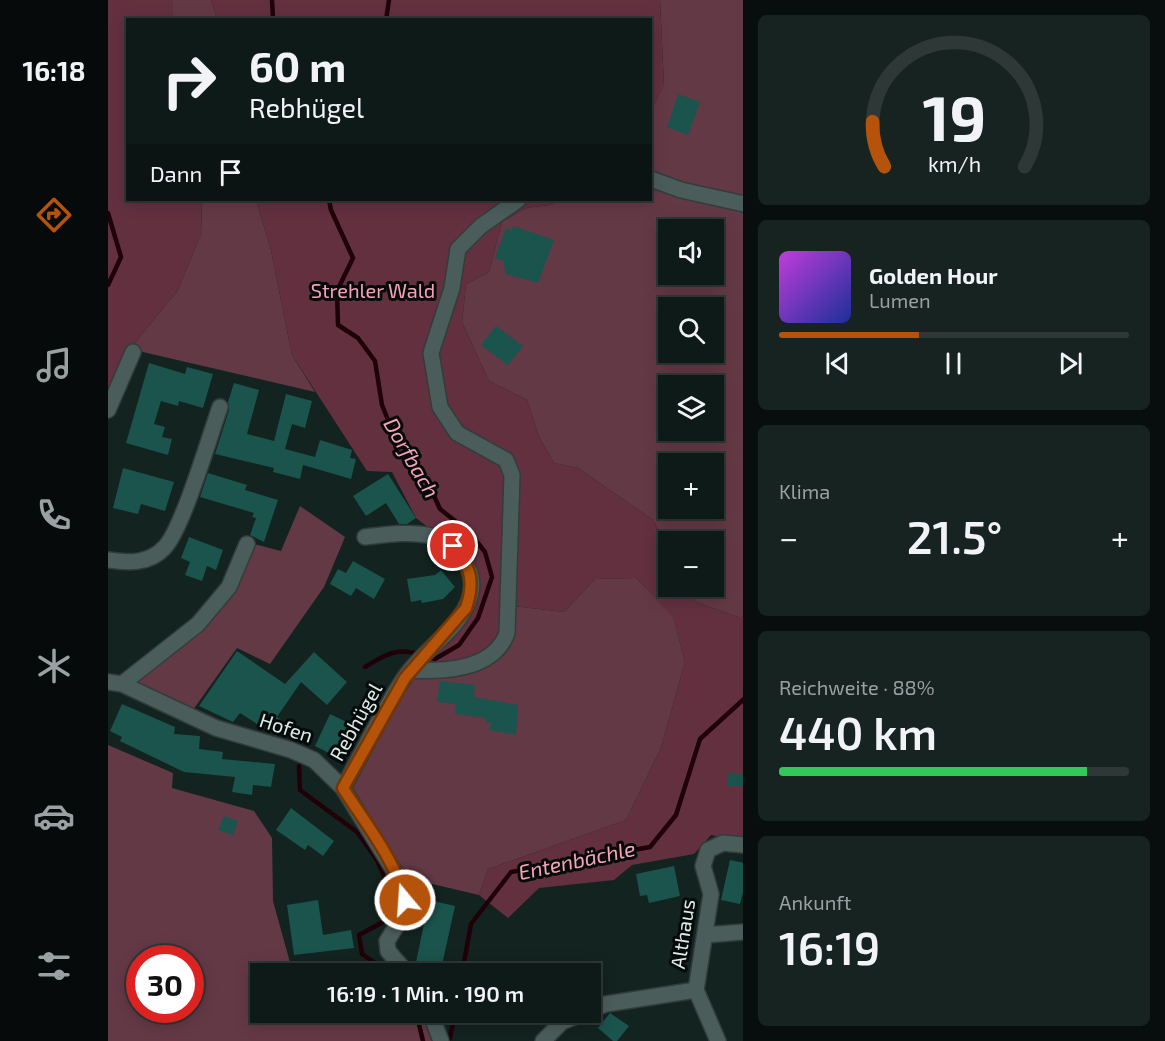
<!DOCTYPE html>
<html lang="de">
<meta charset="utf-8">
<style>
body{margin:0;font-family:"Exo 2",sans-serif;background:#172321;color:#f1f3f6;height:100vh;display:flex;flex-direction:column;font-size:22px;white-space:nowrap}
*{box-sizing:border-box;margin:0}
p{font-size:20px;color:#9ba1a2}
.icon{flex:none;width:33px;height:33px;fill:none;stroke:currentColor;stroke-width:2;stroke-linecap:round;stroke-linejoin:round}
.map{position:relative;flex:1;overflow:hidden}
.drawer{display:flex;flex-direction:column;gap:15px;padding:15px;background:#080e0d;width:422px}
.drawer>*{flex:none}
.guide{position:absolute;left:18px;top:18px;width:526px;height:183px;border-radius:0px;box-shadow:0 3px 15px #0003,0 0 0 2px #2e3837;background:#0e1a18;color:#f1f3f6;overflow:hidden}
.tools{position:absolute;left:550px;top:219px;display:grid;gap:12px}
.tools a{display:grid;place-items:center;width:66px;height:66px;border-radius:0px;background:#0e1a18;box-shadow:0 3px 15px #0003,0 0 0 2px #2e3837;font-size:30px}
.speed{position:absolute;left:18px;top:945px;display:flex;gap:12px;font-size:30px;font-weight:700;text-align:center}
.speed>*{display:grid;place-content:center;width:78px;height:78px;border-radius:50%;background:#0e1a18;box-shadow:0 3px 15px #0003,0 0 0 2px #2e3837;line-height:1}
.speed .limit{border:9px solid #d22;background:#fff;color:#111}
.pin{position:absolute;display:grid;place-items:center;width:51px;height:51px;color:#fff;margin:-26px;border:3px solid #fff;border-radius:50%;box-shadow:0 2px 6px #0007}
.me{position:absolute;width:66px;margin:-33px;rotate:342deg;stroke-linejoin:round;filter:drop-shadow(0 0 4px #0008)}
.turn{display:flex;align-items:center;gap:21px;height:126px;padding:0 24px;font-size:27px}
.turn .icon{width:78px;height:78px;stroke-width:2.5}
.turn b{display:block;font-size:42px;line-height:51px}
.then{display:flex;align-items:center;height:57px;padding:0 24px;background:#0003;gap:12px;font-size:22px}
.big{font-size:45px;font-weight:600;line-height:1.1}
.drawer .widget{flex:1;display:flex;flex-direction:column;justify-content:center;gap:9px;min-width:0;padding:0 21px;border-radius:9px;background:#172321}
.drawer .dial{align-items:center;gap:0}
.dial svg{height:156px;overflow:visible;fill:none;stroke:#2e3837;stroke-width:7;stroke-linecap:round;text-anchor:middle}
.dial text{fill:#f1f3f6;stroke:none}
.song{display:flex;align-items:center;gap:18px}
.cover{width:72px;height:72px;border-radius:9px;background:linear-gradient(135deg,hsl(290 70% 55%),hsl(230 70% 35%))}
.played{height:6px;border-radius:3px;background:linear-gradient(90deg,#b45309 40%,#2e3837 40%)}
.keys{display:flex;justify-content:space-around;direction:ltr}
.heat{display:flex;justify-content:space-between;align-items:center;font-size:33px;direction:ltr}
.charge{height:9px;border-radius:4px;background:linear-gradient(90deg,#34c759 88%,#2e3837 0)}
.trip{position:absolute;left:142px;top:963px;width:351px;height:60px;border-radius:0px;background:#0e1a18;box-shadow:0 3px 15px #0003,0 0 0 2px #2e3837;font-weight:600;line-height:60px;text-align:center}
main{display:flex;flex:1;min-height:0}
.tab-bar{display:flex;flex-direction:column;width:108px;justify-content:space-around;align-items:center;background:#060a0a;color:#9ba1a2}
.tab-bar .icon{width:42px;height:42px}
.tab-bar .current{color:#b45309}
.tab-bar b{font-size:27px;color:#f1f3f6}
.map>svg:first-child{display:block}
.green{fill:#643946;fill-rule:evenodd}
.forest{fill:#633040}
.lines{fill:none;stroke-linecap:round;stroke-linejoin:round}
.stream{stroke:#200008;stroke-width:4.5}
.building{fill:#1a544c}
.minor-casing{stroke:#323d3b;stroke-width:18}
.minor{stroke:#4b5d5a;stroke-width:15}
.route-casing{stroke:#753606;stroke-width:15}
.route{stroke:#b45309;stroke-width:10}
.labels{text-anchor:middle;stroke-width:6;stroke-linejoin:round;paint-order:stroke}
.park-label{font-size:20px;fill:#f7a1b9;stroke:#050b0a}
.street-label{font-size:20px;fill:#e0ebe8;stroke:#050b0a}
.water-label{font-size:21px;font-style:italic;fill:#f9a3bb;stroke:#050b0a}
</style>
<main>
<nav class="tab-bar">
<b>16:18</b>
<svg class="icon current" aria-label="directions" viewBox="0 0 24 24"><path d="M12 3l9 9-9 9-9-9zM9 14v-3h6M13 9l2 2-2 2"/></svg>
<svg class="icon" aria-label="music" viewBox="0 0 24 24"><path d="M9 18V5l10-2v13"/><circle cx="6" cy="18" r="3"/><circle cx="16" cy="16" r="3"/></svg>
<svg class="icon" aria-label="phone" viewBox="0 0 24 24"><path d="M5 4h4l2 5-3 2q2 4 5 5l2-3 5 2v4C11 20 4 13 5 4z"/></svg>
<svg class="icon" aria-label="climate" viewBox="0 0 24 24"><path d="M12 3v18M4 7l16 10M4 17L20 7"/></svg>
<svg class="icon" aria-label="car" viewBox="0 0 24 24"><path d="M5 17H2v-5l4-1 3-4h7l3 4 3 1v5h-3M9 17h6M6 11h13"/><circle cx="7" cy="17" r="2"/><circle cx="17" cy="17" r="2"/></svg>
<svg class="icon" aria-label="filters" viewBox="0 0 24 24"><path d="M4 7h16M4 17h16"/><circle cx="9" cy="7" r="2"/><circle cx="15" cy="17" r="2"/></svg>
</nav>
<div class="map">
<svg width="636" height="1041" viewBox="0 0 636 1041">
<rect width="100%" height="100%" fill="#132320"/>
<path class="green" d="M65,0H103L109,19L65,20Z
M552,0H635L636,615L633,618L588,602L580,587L606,586V542H561V550L545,520L470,468L446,463L431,437L419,400L381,381L354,322L358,284L381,272L394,222L418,208L442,205L453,200H543V110L556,85ZM561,230H606V274H561ZM561,308H606V352H561ZM561,386H606V430H561ZM561,464H606V508H561Z
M94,200H148L163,250L184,355L207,392L22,349L70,290L93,234Z
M192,506L237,537L216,587L162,664L129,648L85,710L28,682L122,597L146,544L173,551Z
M528,578L565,616L577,662L553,748L518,820L380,869L371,895L320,883L306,895L241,790L303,670L406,606L456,612L487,579Z
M0,745L65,773L64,788L146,811L164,838L165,901L183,966L238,961L261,973L153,974V1012L314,1013L337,1035L333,1041H0ZM32,958H82V1010H32Z"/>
<path class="forest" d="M0,0H65V19L20,20V200H94L93,234L70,290L22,349L0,400Z
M103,0H552L556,86L543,110V20H109Z
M148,200H453L442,205L418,208L394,222L381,272L358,284L354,322L381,381L419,400L431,437L446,463L470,468L545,520L561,550V586L580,587L588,602L633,618L635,615V841L603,835L586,854L524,865L506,880L431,888L400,918L371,895L380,869L518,820L553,748L577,662L565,617L528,578L487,579L456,612L406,606L389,652L303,670L343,627L364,577L334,538L308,518L284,472L259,471L184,355L163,250Z"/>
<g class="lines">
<path class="stream" d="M164,0L165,20
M278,20L281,0
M221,200L223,210L245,258L229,291L230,325L250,338L267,361L274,405L284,430L319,481L332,509L361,532L377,552L384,577L370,618L351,645L327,659C293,648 287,648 257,667
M0,213L13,257L0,285
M191,766L192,790L249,832L269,860L285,896L277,921L251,935L254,954L283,974
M354,974L363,924L403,872L542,847L568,815L592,739L636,699
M308,1012L315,1041
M338,1041L342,1038L347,1012"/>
</g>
<path class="building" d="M570,94L592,102L580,135L559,127Z
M405,226L446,240L430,283L398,274L395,261L387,258L398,228L404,230Z
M388,326L415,346L400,365L373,345Z
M41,363L77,374L79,367L105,374L95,408L71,401L70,406L53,401L46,424L57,427L54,437L64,439L60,455L18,443Z
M126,383L151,390L139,434L166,441L178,394L204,401L197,428L184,424L177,449L207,457L212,440L244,450L242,458L248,459L243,479L195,465L192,479L165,472L166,468L107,454L121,410L120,402Z
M15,468L66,482L57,511L33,504L30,514L5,508Z
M100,473L139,485L137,490L170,500L156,542L142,535L148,518L144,517L146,513L92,497Z
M280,474L308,518L299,524H291L278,503L258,516L245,496Z
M81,537L115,550L108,570L99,566L94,581L77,575L82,562L73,558Z
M245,561L277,579L266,599L248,588L243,596L222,584L230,569L238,573Z
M333,570L347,587L335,599L314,603L313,600L303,602L299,579L327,575Z
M129,651L177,684L206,652L239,682L219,705L193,682L169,717L177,723L168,736L132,713L125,722L91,706Z
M332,681L367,685L366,697L410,705L408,735L381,730L383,723L378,722V718L347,714L348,704L329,702Z
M14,704L67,727L66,734L92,736L91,749L115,752L114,759L167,764L163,787L145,785L144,795L124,792L127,777L76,772L12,741L14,737L2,731Z
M222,714L247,726L231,758L207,746Z
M619,773L636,774V786H619Z
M183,808L226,841L215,856L200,845L197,850L168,830Z
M116,816L130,821L125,835L110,830Z
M622,860L636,863V889L632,904L613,900Z
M566,866L572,896L541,903L539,895L532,896L528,874Z
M210,900L215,935L243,930L246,948L186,955L179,905Z
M321,900L347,906L332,974H310L307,967Z
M502,1013L521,1026L509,1041H505L490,1028Z"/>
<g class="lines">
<g class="minor-casing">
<path id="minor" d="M543,179L573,190L636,204
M0,410L25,352
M0,560C20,563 41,564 56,548C74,531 102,435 112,407
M303,670C337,672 386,670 399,633L404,475L398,460L349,433L332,407L323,353L344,288L350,249L373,226L410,200
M0,682L14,684L108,728L183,750L206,760L235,788L293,882L297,900L296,914L279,941L280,951L300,974
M14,684L90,624L121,587L139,544
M235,788C255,752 273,714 295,680C312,653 343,636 358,607C364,595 366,581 360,568C342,524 295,533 257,537
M597,935L636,932
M483,1010L498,1004L588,990
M322,1012L333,1041
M435,1041L454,1022L478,1012
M610,1041L588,990L603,894L595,866L600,850L615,843L636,845"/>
</g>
<use href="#minor" class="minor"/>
</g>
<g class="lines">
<g class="route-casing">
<path id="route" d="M297,900C287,859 257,823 235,788L297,678L358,608C367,582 363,566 345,546"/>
</g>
<use href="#route" class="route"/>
</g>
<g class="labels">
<g class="park-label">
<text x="265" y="298">Strehler Wald</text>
</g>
<g class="street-label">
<text transform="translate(248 722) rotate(-61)" y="7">Rebhügel</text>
<text transform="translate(178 728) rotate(18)" y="7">Hofen</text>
<text transform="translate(575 934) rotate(-81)" y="7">Althaus</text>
</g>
<g class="water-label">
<text transform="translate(303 458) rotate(60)" y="7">Dorfbach</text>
<text transform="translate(469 861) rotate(-12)" y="7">Entenbächle</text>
</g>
</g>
</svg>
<div class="tools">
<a><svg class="icon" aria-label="sound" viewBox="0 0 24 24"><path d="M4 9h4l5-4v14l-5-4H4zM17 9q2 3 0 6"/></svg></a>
<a><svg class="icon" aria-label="search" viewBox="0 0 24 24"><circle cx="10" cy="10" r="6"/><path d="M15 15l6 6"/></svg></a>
<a><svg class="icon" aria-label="layers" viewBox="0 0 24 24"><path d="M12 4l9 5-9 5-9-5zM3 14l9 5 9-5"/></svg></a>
<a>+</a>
<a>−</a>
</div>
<div class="speed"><div class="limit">30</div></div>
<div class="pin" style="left:345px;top:546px;background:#d93025"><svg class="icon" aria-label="arrive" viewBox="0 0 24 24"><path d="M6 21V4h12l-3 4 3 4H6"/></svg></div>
<svg class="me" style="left:297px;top:900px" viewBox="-20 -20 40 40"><circle r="17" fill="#b45309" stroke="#fff" stroke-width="3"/><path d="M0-11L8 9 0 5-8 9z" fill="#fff"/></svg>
<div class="trip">16:19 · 1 Min. · 190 m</div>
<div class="guide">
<div class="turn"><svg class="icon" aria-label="right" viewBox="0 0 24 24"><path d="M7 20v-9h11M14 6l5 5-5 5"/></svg><div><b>60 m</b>Rebhügel</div></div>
<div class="then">Dann<svg class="icon" aria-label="arrive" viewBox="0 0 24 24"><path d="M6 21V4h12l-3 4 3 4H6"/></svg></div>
</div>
</div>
<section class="drawer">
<div class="widget dial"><svg viewBox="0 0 100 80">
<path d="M14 69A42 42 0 1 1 86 69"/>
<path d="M14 69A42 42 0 0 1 8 46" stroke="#b45309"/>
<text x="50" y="56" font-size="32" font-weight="700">19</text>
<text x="50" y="72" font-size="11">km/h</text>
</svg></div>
<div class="widget">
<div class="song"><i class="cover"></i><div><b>Golden Hour</b><p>Lumen</p></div></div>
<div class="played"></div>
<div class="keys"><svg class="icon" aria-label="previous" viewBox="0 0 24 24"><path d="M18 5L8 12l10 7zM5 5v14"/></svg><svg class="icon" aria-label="pause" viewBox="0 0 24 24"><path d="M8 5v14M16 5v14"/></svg><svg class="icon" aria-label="next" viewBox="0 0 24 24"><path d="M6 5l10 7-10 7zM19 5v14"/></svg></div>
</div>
<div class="widget"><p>Klima</p>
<div class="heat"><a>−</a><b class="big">21.5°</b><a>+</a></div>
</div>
<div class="widget"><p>Reichweite · 88%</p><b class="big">440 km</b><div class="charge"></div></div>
<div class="widget"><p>Ankunft</p><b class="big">16:19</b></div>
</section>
</main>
